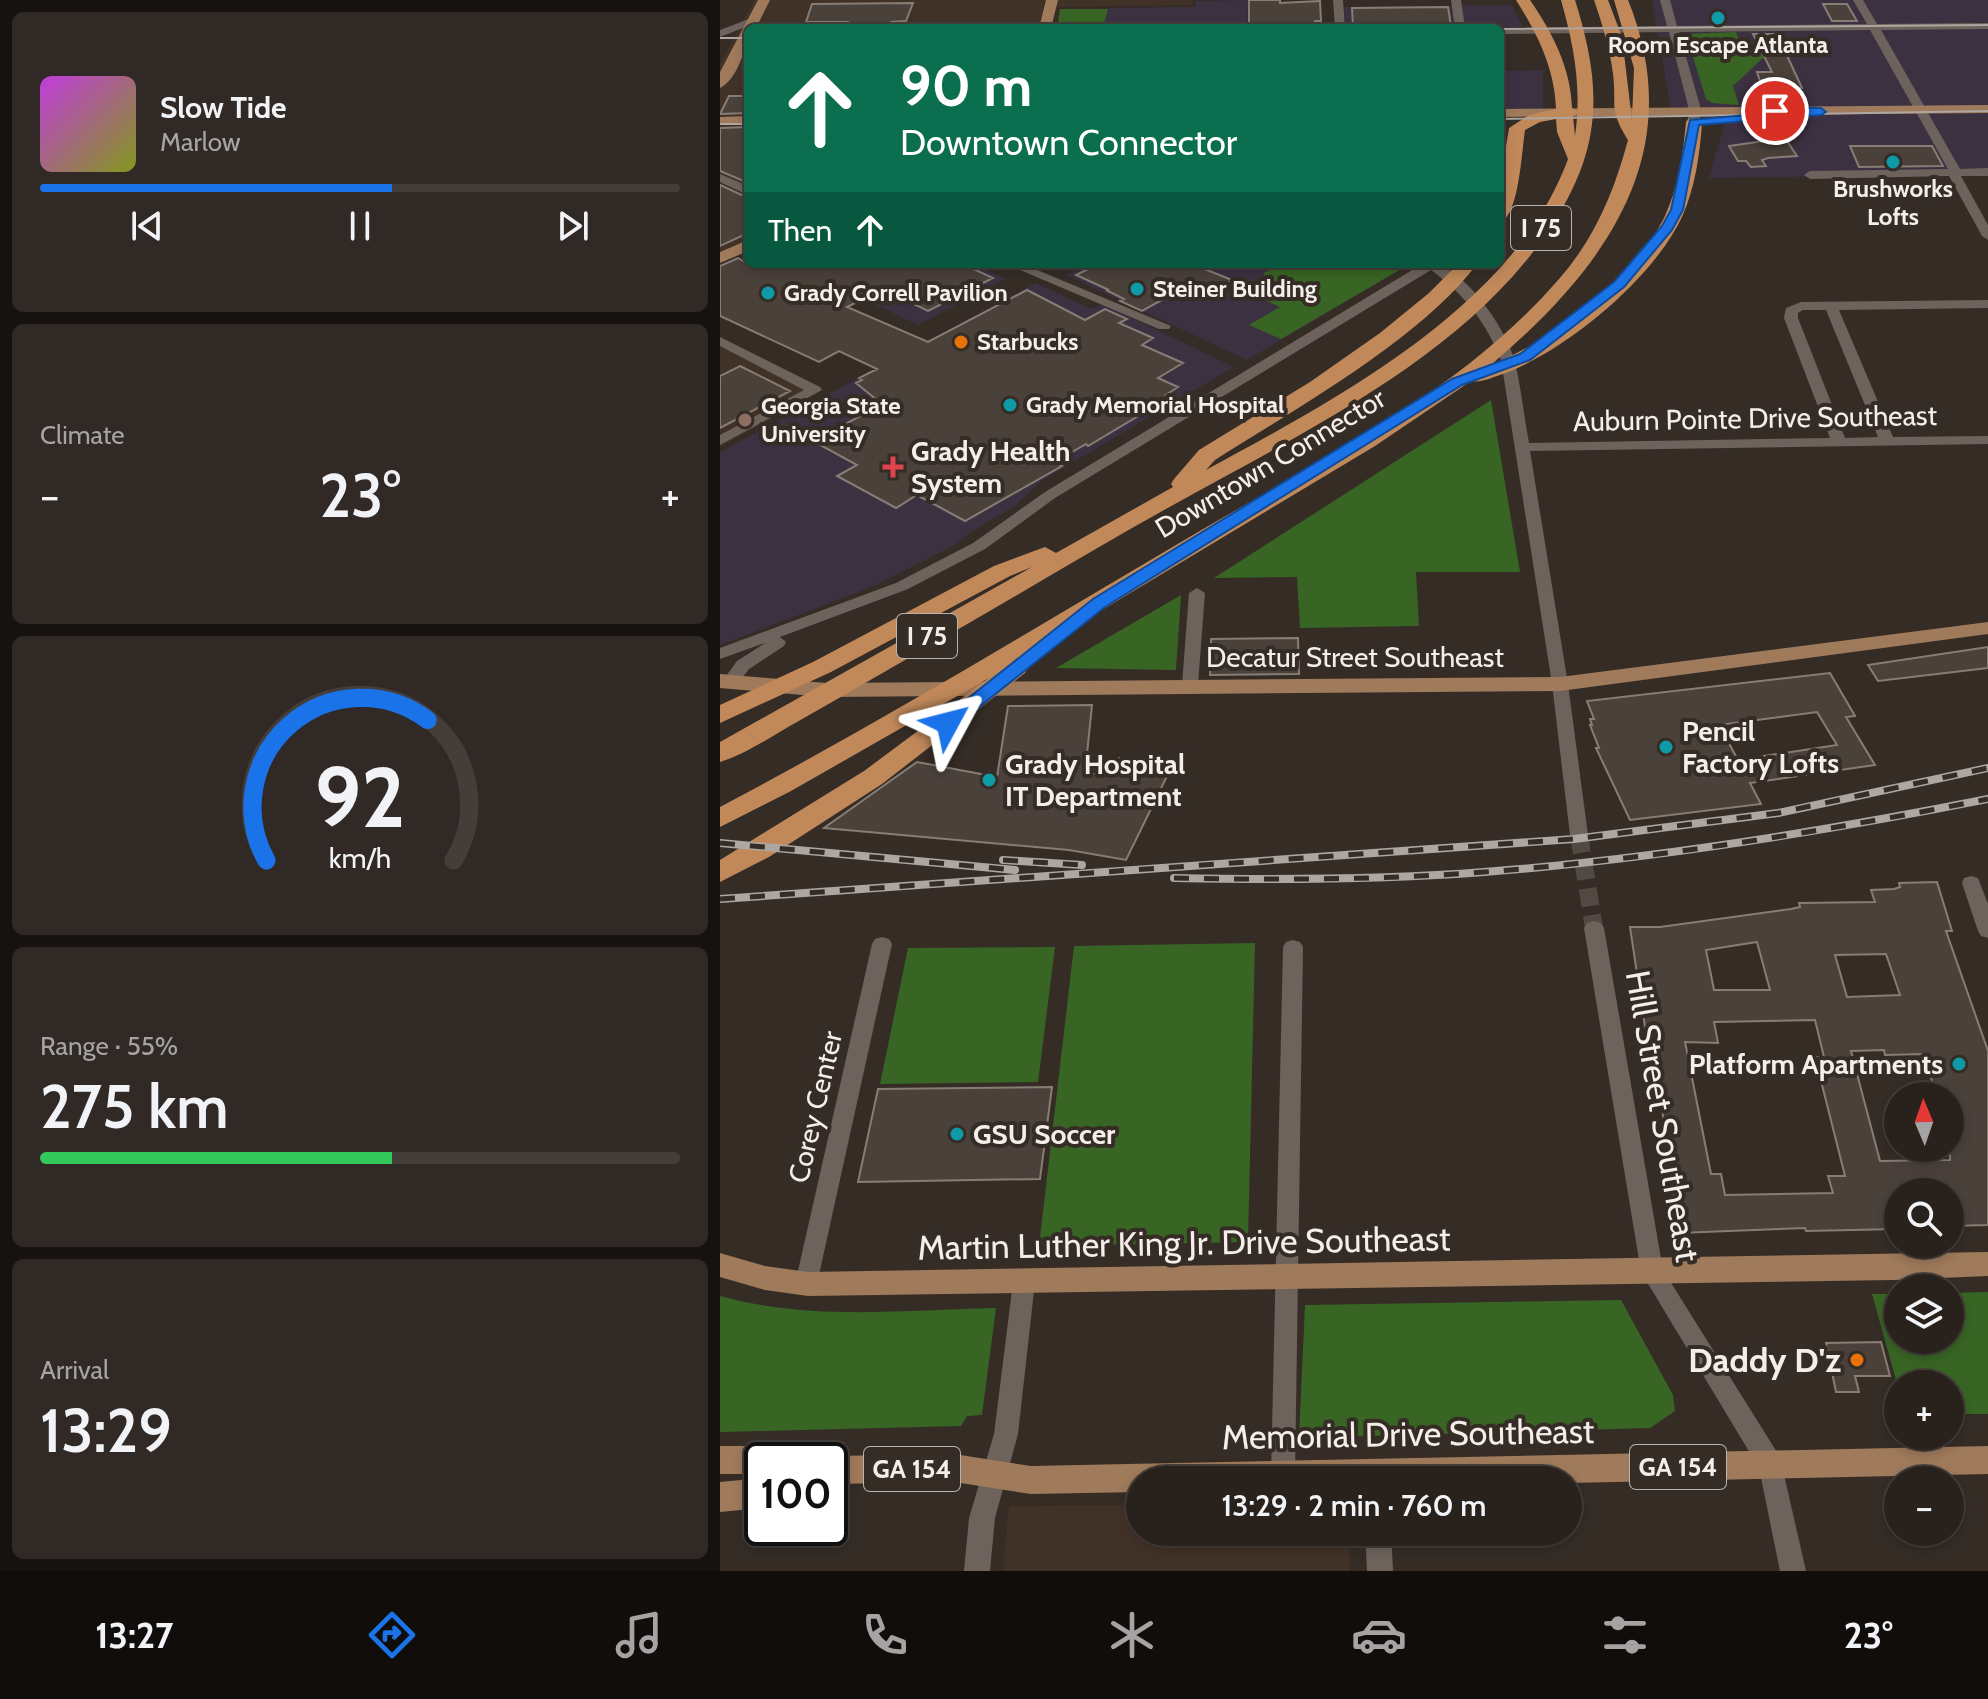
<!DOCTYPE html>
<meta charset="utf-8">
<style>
body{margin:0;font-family:Cabin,sans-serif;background:#302925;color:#f1f3f6;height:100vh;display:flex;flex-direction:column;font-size:30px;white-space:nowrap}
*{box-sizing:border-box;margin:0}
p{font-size:26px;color:#a5a3a3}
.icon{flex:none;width:44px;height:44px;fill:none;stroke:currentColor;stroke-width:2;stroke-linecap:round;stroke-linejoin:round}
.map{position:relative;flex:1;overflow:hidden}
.sheet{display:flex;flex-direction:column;gap:12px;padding:12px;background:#16120f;width:720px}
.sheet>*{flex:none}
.banner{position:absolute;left:24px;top:24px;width:760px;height:244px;border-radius:12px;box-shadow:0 4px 12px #0003,0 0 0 2px #443e3b;background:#0b6e4f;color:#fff;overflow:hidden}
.needle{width:52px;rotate:358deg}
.tools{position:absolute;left:1164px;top:1082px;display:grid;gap:16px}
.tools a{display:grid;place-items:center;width:80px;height:80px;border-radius:50%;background:#28211c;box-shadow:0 4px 12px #0003,0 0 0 2px #443e3b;font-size:40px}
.speed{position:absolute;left:24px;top:1442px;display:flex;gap:16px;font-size:40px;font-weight:700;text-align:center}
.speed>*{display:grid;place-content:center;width:104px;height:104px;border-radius:50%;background:#28211c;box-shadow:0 4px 12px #0003,0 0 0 2px #443e3b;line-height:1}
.speed .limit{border:4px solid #111;border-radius:12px;background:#fff;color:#111}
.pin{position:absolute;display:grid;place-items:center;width:68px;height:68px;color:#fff;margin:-34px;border:4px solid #fff;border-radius:50%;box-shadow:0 2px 8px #0007}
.me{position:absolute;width:88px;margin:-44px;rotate:52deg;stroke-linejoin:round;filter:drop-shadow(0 0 6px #0008)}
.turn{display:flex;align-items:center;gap:28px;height:168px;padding:0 24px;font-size:36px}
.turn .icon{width:104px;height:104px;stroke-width:2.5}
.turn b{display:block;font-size:56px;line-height:68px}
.then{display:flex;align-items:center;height:76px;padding:0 24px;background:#0003;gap:16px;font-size:30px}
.big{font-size:60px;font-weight:600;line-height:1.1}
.sheet .widget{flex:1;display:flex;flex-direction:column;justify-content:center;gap:12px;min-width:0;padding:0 28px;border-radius:12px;background:#302925}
.sheet .dial{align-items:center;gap:0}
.dial svg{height:208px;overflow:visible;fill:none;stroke:#443e3b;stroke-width:7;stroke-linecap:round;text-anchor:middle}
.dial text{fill:#f1f3f6;stroke:none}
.song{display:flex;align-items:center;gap:24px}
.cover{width:96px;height:96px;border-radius:12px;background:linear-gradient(135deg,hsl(290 70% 55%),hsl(70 70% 35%))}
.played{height:8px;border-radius:4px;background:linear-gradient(90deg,#1a73e8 55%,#443e3b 55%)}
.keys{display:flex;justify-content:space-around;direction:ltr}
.heat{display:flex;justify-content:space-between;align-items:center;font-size:44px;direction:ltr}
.charge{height:12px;border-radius:6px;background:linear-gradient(90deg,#34c759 55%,#443e3b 0)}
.trip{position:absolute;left:406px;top:1466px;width:456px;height:80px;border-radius:40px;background:#28211c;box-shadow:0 4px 12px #0003,0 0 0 2px #443e3b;font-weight:600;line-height:80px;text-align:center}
.menu{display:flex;height:128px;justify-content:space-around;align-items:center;background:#100d0b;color:#a5a3a3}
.menu .icon{width:56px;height:56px}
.menu .on{color:#1a73e8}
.menu b{font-size:36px;color:#f1f3f6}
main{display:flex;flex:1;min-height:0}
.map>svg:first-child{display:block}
.commercial{fill:#3c3141}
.built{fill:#413228}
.green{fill:#386524}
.building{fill:#4b413b;stroke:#877d75;stroke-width:2;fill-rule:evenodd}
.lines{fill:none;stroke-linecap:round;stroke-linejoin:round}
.minor-tunnel{stroke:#524943;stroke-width:18;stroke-dasharray:18 9;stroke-linecap:butt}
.minor{fill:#6d635c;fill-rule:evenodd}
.major{fill:#9f7a5b;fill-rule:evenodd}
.highway{fill:#c1895a;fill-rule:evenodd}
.tram{stroke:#aea6a1;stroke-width:2}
.rail-casing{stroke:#aea6a1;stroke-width:8}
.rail{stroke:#352c26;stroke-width:5;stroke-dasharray:15;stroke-linecap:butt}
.route{fill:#1a73e8;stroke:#114b97;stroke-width:2}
.culture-dot{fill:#0f9aa8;stroke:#352c26;stroke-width:3}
.food-dot{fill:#e8710a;stroke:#352c26;stroke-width:3}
.education-dot{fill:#8d6e63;stroke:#352c26;stroke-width:3}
.health-dot{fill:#e0444e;stroke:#352c26;stroke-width:3}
.labels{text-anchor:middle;stroke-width:8;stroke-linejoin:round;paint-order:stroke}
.far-poi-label{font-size:24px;font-weight:bold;fill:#f4ede9;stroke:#352c26;text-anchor:start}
.shield{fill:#352c26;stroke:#bbb3ae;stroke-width:2}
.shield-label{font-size:26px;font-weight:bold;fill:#f4ede9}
.street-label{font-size:28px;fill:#f4ede9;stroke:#352c26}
.poi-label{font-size:28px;font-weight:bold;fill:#f4ede9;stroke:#352c26;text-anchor:start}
.near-street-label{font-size:34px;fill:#f4ede9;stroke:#352c26}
.near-poi-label{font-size:34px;font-weight:bold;fill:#f4ede9;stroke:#352c26;text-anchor:end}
</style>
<main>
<section class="sheet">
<div class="widget">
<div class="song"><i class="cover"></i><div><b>Slow Tide</b><p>Marlow</p></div></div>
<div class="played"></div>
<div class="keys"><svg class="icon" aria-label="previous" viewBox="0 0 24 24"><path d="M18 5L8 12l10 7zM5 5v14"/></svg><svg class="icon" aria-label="pause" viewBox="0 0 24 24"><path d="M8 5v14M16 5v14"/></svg><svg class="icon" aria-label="next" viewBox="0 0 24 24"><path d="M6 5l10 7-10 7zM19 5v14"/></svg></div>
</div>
<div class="widget"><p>Climate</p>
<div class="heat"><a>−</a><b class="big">23°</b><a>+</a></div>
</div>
<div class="widget dial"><svg viewBox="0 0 100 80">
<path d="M14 69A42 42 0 1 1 86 69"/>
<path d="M14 69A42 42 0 0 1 76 15" stroke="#1a73e8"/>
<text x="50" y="56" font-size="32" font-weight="700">92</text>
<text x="50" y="72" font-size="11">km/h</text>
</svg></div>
<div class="widget"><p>Range · 55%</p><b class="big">275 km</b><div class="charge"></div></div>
<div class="widget"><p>Arrival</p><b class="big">13:29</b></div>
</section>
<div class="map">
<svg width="1268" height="1571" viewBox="0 0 1268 1571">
<rect width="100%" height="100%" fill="#352c26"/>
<path class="commercial" d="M528,0L527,28H383L387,8L475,7L476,1Z
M932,0H1268V174L989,178L1007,116H952Z
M792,5L803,28H625L624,7Z
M823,70V109H780V71Z
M70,264H255L286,279L198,325Z
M366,264H687L688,265L527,360L346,275Z
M316,283L372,309L383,304L514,367L321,481L295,506L252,531L235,545L154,586L0,645V452Z"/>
<path class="built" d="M34,0H473V5L327,7L323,28H28V247L0,260V64Z
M0,343L99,393L0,447Z
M420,1505V1532H628L630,1571H283L289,1506Z"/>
<path class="green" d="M340,9H388L383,28H337Z
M1016,32L1020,44L1039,49L1044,57L1013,86L1019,105L992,103L986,99L966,34Z
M560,264H687L688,265L561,339L529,325L560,307L534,295L545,290L544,273Z
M771,400L800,572H696L699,626L580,628L577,577L494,578Z
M461,595L456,670L336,668Z
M535,943L528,1242L319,1246L354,946Z
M335,947L318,1082L160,1084L188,948Z
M1268,1292V1414H1230V1384H1178V1387L1152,1294H1178V1340H1230V1293Z
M0,1296C90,1321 184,1310 276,1308L262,1415L247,1416L241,1426L0,1432Z
M901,1300L953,1395L955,1411L930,1428L579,1438L585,1305Z"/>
<path class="building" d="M529,0H560V3L600,1L601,21H595V24L529,27Z
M193,3L186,21L171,22L169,28H136L128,22H86L92,4Z
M1103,4H1127L1137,21H1112Z
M728,7L731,26H633L632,8Z
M1033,34H1057L1082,88L1055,91L1053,87H1042L1037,72H1052Z
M9,96H28V113L0,114Z
M28,127V183L0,171V128Z
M1065,138L1077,156L1048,158L1042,160L1046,166L1031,167L1026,161H1018L1009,146Z
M1130,146H1212L1223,166L1139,167Z
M0,185L28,198V233L0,246Z
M18,258L28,264H243L273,278L208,311L163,289L127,307L208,342L307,290L365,320L385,309L407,319L399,323L433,338L422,345L463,363L438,378L458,387L446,395L450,397L368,446L366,444L335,462L342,466L245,521L197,495L176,508L117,476L137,465L93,441L148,412L140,405L158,401L136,383L142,380L139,378L157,369L119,351L99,362L0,316V266Z
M378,264L398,267L404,264H472L512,280L480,298L460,290L422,311L400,301L404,299L386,290H389L356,275Z
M20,366L70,391L0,428V376Z
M578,638L579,674L490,675L491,639Z
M1268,647V668L1158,681L1148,665Z
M1110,673L1135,716L1126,717L1155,765L1030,783L1041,804L910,820L876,748H879L870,725H872L870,719H874L867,701ZM1097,712L1117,745L1018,760L999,725Z
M372,705L365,774L391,773L399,758L451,768L406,860L349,850L104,828L197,762L277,777L288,706Z
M1217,882L1232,931H1226L1268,1051V1225L1230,1226V1192H1178V1229L1086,1231L1085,1228L959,1233L947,1150H950L925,1027L910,927H940L1071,909L1080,907L1079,903L1155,902L1151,890L1174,889L1180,887L1179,883ZM1037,942L1050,990H994L986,950ZM1166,954L1180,995L1127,997L1115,955ZM1095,1020L1104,1057H1095L1125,1176H1108L1113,1193L1005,1195L1001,1174H991L965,1042L998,1043L994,1022ZM1164,1050L1165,1055L1203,1054L1217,1096H1230V1160L1160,1161L1131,1051Z
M332,1087L320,1179L138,1182L158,1089Z
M1161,1342L1170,1376H1135L1139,1392H1116L1106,1343Z"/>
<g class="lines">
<path class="minor-tunnel" d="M859,835L874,928"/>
<path class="minor" d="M613,0H623L625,28H615Z
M731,0H741L745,28H735Z
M940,0H950L957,26L1147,24L1133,0H1143L1157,24L1268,23V29L1161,30L1240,169L1268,168V176H1241L1268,225V240L1262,236L1229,176L1090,179L1084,175L1090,171L1228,169L1150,30L959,32L980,106V122L974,125L968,122V106L949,32L780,34V28L947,26Z
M34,17L39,20L38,22L0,37V30Z
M0,174L28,186V195L0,182Z
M286,264H303L451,326L449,329H439Z
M702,264C708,264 716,263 720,265C750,277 788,332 795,362C801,388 804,416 809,443L1110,438L1064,318L1066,308L1081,302L1268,300V308L1119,310L1173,437L1268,436V444L810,451L848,684L868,835L859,841L850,835L832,684L781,360C766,322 744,294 711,270L335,498L265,549L188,589L60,637L66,642L64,646L29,669L15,687L9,688L1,683L17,661L45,643L0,659V648L176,583L253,543L325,492ZM1083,310H1106L1158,437L1125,438L1078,318V313Z
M0,337L100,387L102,390L0,445V435L84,390L0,346Z
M477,588L485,593L478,685L470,690L462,685L469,593Z
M1251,876L1258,878L1268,904V938L1261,936L1258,931L1242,883L1244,878Z
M874,921L881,923L884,928L943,1270L1060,1457L1086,1571H1060L1039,1468L921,1272L864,928L867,923Z
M162,937L169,939L172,944L97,1284L94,1291L86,1294L78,1291L75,1284L152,944L155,939Z
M573,940L580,942L583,947L575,1474L573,1480H553L551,1474L563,947L566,942Z
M304,1272L312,1275L315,1282L298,1434L275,1518L270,1571H244L249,1518L274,1434L293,1282L296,1275Z
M645,1532H671L673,1571H647Z"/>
<path class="major" d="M38,0H50L36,28H28C28,46 17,80 0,88V72Z
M326,0H338L331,28H319Z
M1268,105V113L780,117V109Z
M28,116V124L0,125V117Z
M28,240V251L0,263V252Z
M1268,622V634L840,691L106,697L0,688V674L106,683L840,677Z
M1268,1252V1276L1174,1280L88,1296L45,1290L0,1277V1253L45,1266L88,1272Z
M0,1446H44L55,1450L59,1460H42V1474H0Z
M1268,1446V1474L848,1483V1480H420V1492L311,1494L234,1482L110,1484V1460H99L110,1456L234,1454L311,1466Z
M42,1478V1508L0,1512V1482Z"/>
<path class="highway" d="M796,0H810C832,32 851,68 852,108L858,112L853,116L855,136C862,88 854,46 841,0H855C880,80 884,139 839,214C759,348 595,426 464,499C391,539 320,582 249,623C192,656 135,689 77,722C53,735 27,754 0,762V742L312,567L290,576L111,672L0,723V705L93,662L274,566L325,547L336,553L453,487L451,484L454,479L479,450L590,382L660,333L709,293L738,264H757C701,339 575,409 495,460L486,470C616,399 794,307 848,159L837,132L836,119L820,122L805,130C802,149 799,217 780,222V183L789,128L809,115L836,109C835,69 817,33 796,0Z
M874,0H888L902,37L912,120L914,68L894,0H908C970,153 886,267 772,364C830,343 916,274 944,218C958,189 963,154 966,122L968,119H980L982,122C980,154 975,188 962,217C933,279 844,353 780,375C770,378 761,383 751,381L655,446L297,661L305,663L308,668L305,673L162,784L49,857L0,882V860L144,771L269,678L71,791L0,827V807C163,721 320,625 478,532C604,458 742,391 839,279C875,238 894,192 908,140C888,107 897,108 893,74C890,48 882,24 874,0Z"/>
<path class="tram" d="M780,29L1268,25
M0,38H28
M780,119L1268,111
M0,124H28"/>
<g class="rail-casing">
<path id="rail" d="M0,843L295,870
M283,860L362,865
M454,878C557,880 660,880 764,872C934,859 1101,832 1268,799
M0,899L854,839L1058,813L1268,768"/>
</g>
<use href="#rail" class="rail"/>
</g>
<path class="route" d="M1055,107L1101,108L1106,112L1101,115L979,125L963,210L952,230L904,287L810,360L742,385L385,607L234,727H222L219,723L222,719L373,599L732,379L800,354L894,282L942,226L951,210L970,120L1050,113L1051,108Z"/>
<g class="culture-dot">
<circle cx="998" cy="18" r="8"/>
<circle cx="1173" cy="162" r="8"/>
<circle cx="417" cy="289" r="8"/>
<circle cx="48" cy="293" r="8"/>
<circle cx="290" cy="405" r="8"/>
<circle cx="946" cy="747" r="8"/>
<circle cx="269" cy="780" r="8"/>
<circle cx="1239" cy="1064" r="8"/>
<circle cx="237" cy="1134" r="8"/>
</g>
<g class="food-dot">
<circle cx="241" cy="342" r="8"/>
<circle cx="1137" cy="1360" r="8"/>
</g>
<circle class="education-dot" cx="25" cy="420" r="8"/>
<path class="health-dot" d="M169 455h8v8h8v8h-8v8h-8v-8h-8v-8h8z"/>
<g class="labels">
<g class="far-poi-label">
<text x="998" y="53" text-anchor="middle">Room Escape Atlanta</text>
<text x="1173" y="197" text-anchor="middle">Brushworks<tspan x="1173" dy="28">Lofts</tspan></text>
<text x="433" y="297">Steiner Building</text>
<text x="64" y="301">Grady Correll Pavilion</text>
<text x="257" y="350">Starbucks</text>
<text x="306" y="413">Grady Memorial Hospital</text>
<text x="41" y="414">Georgia State<tspan x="41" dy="28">University</tspan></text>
</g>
<g class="shield">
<rect x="791" y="206" width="60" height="44" rx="6"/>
<rect x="177" y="614" width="60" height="44" rx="6"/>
<rect x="910" y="1445" width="96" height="44" rx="6"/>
<rect x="144" y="1447" width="96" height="44" rx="6"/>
</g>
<g class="shield-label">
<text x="821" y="237">I 75</text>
<text x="207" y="645">I 75</text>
<text x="958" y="1476">GA 154</text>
<text x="192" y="1478">GA 154</text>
</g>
<g class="street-label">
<text transform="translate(1035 418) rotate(-1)" y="10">Auburn Pointe Drive Southeast</text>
<text transform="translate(550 463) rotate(-31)" y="10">Downtown Connector</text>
<text x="635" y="667">Decatur Street Southeast</text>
<text transform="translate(95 1107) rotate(-77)" y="10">Corey Center</text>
</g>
<g class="poi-label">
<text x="191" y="461">Grady Health<tspan x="191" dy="32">System</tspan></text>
<text x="962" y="741">Pencil<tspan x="962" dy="32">Factory Lofts</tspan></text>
<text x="285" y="774">Grady Hospital<tspan x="285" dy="32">IT Department</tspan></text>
<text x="1223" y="1074" text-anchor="end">Platform Apartments</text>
<text x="253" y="1144">GSU Soccer</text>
</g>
<g class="near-street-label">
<text transform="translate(943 1116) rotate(80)" y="12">Hill Street Southeast</text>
<text transform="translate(464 1243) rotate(-1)" y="12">Martin Luther King Jr. Drive Southeast</text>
<text transform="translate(688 1434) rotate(-1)" y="12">Memorial Drive Southeast</text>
</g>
<g class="near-poi-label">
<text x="1121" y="1372">Daddy D'z</text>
</g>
</g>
</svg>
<div class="tools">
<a><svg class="needle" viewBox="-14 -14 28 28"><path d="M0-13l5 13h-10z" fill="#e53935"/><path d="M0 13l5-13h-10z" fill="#a5a3a3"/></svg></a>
<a><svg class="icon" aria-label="search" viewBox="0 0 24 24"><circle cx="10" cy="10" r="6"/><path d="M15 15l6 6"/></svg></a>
<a><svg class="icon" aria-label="layers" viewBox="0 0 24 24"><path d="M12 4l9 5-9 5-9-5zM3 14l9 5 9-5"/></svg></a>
<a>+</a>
<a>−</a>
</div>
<div class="speed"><div class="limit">100</div></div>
<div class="pin" style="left:1055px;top:111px;background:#d93025"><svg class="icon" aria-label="arrive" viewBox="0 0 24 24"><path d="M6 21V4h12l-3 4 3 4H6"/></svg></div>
<svg class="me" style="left:228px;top:723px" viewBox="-20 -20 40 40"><path d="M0-17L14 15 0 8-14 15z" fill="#1a73e8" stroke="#fff" stroke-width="4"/></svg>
<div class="trip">13:29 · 2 min · 760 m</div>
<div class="banner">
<div class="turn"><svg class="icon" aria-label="ahead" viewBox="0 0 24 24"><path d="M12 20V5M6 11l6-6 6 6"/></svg><div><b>90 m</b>Downtown Connector</div></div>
<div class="then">Then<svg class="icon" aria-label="ahead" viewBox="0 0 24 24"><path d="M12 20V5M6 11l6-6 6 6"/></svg></div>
</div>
</div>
</main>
<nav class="menu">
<b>13:27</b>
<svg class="icon on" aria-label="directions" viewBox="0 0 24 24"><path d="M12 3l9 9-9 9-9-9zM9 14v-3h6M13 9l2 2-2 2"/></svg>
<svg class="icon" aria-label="music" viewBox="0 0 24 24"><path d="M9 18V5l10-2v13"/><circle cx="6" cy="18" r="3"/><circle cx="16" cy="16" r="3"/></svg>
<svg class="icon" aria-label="phone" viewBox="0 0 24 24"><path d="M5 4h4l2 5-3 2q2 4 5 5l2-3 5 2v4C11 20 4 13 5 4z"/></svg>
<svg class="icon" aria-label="climate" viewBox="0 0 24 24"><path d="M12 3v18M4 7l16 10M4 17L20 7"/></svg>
<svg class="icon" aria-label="car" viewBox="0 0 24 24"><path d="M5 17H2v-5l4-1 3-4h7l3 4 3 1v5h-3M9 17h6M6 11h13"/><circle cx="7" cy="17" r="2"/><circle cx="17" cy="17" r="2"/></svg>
<svg class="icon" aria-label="filters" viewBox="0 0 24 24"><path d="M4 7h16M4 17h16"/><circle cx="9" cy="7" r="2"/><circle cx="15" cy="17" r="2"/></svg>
<b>23°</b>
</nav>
